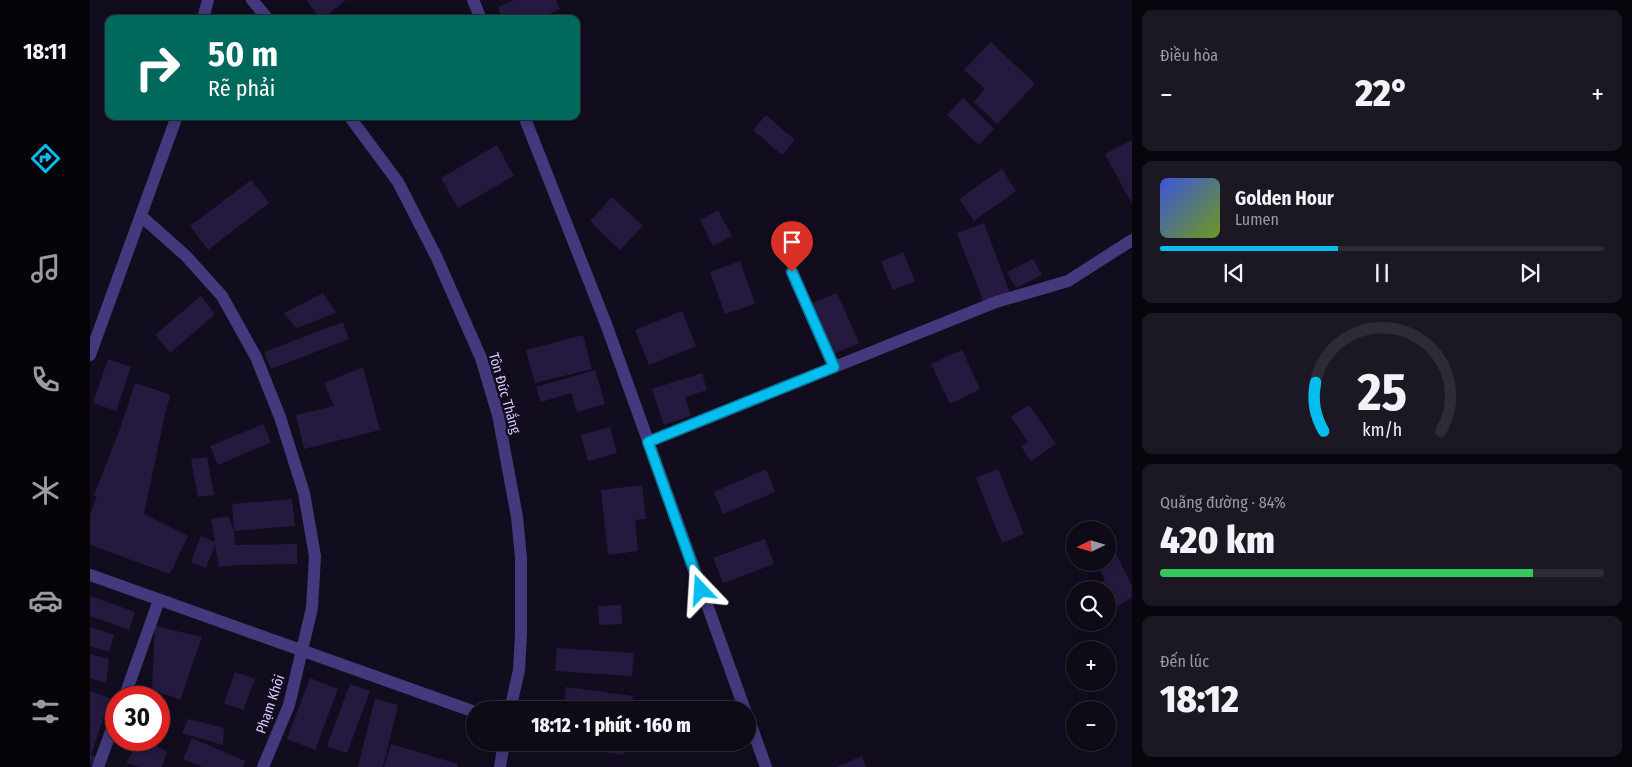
<!DOCTYPE html>
<html lang="vi">
<meta charset="utf-8">
<style>
body{margin:0;font-family:"Fira Sans Condensed",sans-serif;background:#1c1823;color:#f1f3f6;height:100vh;display:flex;flex-direction:column;font-size:19px;white-space:nowrap}
*{box-sizing:border-box;margin:0}
p{font-size:16px;color:#9b9aa1}
.icon{flex:none;width:28px;height:28px;fill:none;stroke:currentColor;stroke-width:2;stroke-linecap:round;stroke-linejoin:round}
.map{position:relative;flex:1;overflow:hidden}
.sheet{display:flex;flex-direction:column;gap:10px;padding:10px;background:#08060c;width:500px}
.sheet>*{flex:none}
.hud{position:absolute;left:15px;top:15px;width:475px;height:105px;border-radius:10px;box-shadow:0 2px 12px #0003,0 0 0 1px #2e2b35;background:#00695c;color:#fff;overflow:hidden}
.needle{width:32px;rotate:265deg}
.tools{position:absolute;left:976px;top:521px;display:grid;gap:10px}
.tools a{display:grid;place-items:center;width:50px;height:50px;border-radius:50%;background:#0e0a16;box-shadow:0 2px 12px #0003,0 0 0 1px #2e2b35;font-size:25px}
.speed{position:absolute;left:15px;top:686px;display:flex;gap:10px;font-size:25px;font-weight:700;text-align:center}
.speed>*{display:grid;place-content:center;width:65px;height:65px;border-radius:50%;background:#0e0a16;box-shadow:0 2px 12px #0003,0 0 0 1px #2e2b35;line-height:1}
.speed .limit{border:8px solid #d22;background:#fff;color:#111}
.pin{position:absolute;display:grid;place-items:center;width:42px;height:42px;color:#fff;margin:-51px -21px;border-radius:50% 50% 50% 0;rotate:-45deg;box-shadow:0 0 5px #0007}
.pin .icon{rotate:45deg}
.me{position:absolute;width:55px;margin:-28px;rotate:340deg;stroke-linejoin:round;filter:drop-shadow(0 0 4px #0008)}
.turn{display:flex;align-items:center;gap:18px;height:105px;padding:0 20px;font-size:22px}
.turn .icon{width:65px;height:65px;stroke-width:2.5}
.turn b{display:block;font-size:35px;line-height:42px}
.big{font-size:38px;font-weight:800;line-height:1.1}
.sheet .tile{flex:1;display:flex;flex-direction:column;justify-content:center;gap:8px;min-width:0;padding:0 18px;border-radius:10px;background:#1c1823}
.sheet .dial{align-items:center;gap:0}
.dial svg{height:130px;overflow:visible;fill:none;stroke:#2e2b35;stroke-width:7;stroke-linecap:round;text-anchor:middle}
.dial text{fill:#f1f3f6;stroke:none}
.song{display:flex;align-items:center;gap:15px}
.cover{width:60px;height:60px;border-radius:8px;background:linear-gradient(135deg,hsl(230 70% 55%),hsl(80 70% 35%))}
.played{height:5px;border-radius:2px;background:linear-gradient(90deg,#06bdef 40%,#2e2b35 40%)}
.keys{display:flex;justify-content:space-around;direction:ltr}
.heat{display:flex;justify-content:space-between;align-items:center;font-size:28px;direction:ltr}
.charge{height:8px;border-radius:4px;background:linear-gradient(90deg,#34c759 84%,#2e2b35 0)}
.trip{position:absolute;left:376px;top:701px;width:290px;height:50px;border-radius:25px;background:#0e0a16;box-shadow:0 2px 12px #0003,0 0 0 1px #2e2b35;font-weight:800;line-height:50px;text-align:center}
main{display:flex;flex:1;min-height:0}
.tab-bar{display:flex;flex-direction:column;width:90px;justify-content:space-around;align-items:center;background:#060409;color:#9b9aa1}
.tab-bar .icon{width:35px;height:35px}
.tab-bar .on{color:#06bdef}
.tab-bar b{font-size:22px;color:#f1f3f6}
.map>svg:first-child{display:block}
.building{fill:#25193f}
.lines{fill:none;stroke-linecap:round;stroke-linejoin:round}
.minor{stroke:#43397c;stroke-width:12}
.route-casing{stroke:#047b9b;stroke-width:12}
.route{stroke:#06bdef;stroke-width:9}
.labels{text-anchor:middle;stroke-width:5;stroke-linejoin:round;paint-order:stroke}
.street-label{font-size:14px;fill:#d7cbfe;stroke:#120d1e}
</style>
<main>
<nav class="tab-bar">
<b>18:11</b>
<svg class="icon on" aria-label="directions" viewBox="0 0 24 24"><path d="M12 3l9 9-9 9-9-9zM9 14v-3h6M13 9l2 2-2 2"/></svg>
<svg class="icon" aria-label="music" viewBox="0 0 24 24"><path d="M9 18V5l10-2v13"/><circle cx="6" cy="18" r="3"/><circle cx="16" cy="16" r="3"/></svg>
<svg class="icon" aria-label="phone" viewBox="0 0 24 24"><path d="M5 4h4l2 5-3 2q2 4 5 5l2-3 5 2v4C11 20 4 13 5 4z"/></svg>
<svg class="icon" aria-label="climate" viewBox="0 0 24 24"><path d="M12 3v18M4 7l16 10M4 17L20 7"/></svg>
<svg class="icon" aria-label="car" viewBox="0 0 24 24"><path d="M5 17H2v-5l4-1 3-4h7l3 4 3 1v5h-3M9 17h6M6 11h13"/><circle cx="7" cy="17" r="2"/><circle cx="17" cy="17" r="2"/></svg>
<svg class="icon" aria-label="filters" viewBox="0 0 24 24"><path d="M4 7h16M4 17h16"/><circle cx="9" cy="7" r="2"/><circle cx="15" cy="17" r="2"/></svg>
</nav>
<div class="map">
<svg width="1042" height="767" viewBox="0 0 1042 767">
<rect width="100%" height="100%" fill="#120d1e"/>
<path class="building" d="M218,0H256L232,19H230L217,1Z
M424,0H466L470,9L447,19H412L408,7Z
M901,42L945,84L907,124L884,102L895,89L874,70Z
M873,98L904,129L889,145L857,115Z
M676,115L705,140L692,155L663,130Z
M1042,140V204L1015,154Z
M407,145L424,176L368,208L351,178Z
M912,169L926,191L884,221L869,199Z
M161,180L179,203L118,250L100,226Z
M522,197L553,226L530,250L500,221Z
M628,210L642,236L623,246L610,220Z
M894,223L920,293L894,303L867,233Z
M813,252L825,281L803,290L791,262Z
M943,259L952,275L926,288L917,272Z
M650,261L665,304L635,314L620,272Z
M233,293L246,313L206,328L194,313Z
M747,293L769,343L743,354L721,304Z
M111,296L125,314L80,353L65,335Z
M592,311L606,346L559,365L545,330Z
M253,322L259,339L181,369L174,352Z
M493,335L502,369L445,383L436,350Z
M872,350L890,389L860,404L841,364Z
M18,359L41,367L26,411L3,403Z
M273,367L290,430L214,449L206,415L244,406L234,383Z
M505,370L515,404L487,412L481,393L451,402L446,387Z
M612,373L617,390L595,397L601,416L574,425L562,389Z
M45,383L79,394V396L80,397L75,414L54,514L98,536L80,574L0,545V515L7,496L4,495L31,426Z
M939,405L966,444L941,461L931,446L938,442L921,417Z
M173,424L181,442L128,465L120,446Z
M520,427L527,453L498,461L491,435Z
M117,457L124,495L108,497L101,459Z
M676,469L685,492L633,514L624,492Z
M908,469L934,534L912,543L886,478Z
M552,485L556,519L545,520L548,551L518,555L511,490Z
M202,499L205,526L144,531L142,504Z
M138,516L144,531L145,545L207,544V564L145,565L129,567L125,545L116,568L101,562L111,536L125,542L121,519Z
M1018,537L1042,586V598L1018,611V590H995L1015,580L1006,562H1018Z
M675,539L684,564L633,583L623,558Z
M0,596L45,612L39,630L0,616Z
M531,605L532,624L509,625L508,606Z
M65,626L112,637L90,700L62,689Z
M0,627L24,635L19,652L0,646Z
M467,648L544,653L542,676L465,671Z
M0,654L19,659L16,683L0,678Z
M145,672L165,679L153,710L134,703Z
M220,678L248,689L225,750L197,739Z
M260,684L280,691L257,753L237,746Z
M476,687L543,696L541,710H473Z
M0,691L20,698L1,755L8,757L0,765Z
M285,699L308,705L293,767H268Z
M98,719L134,728L133,745L92,733Z
M102,738L155,761L153,767H112L93,759Z
M50,740H57L77,752L72,767H50L36,763Z
M467,742H536L534,755L467,746Z
M301,744L368,764L367,767H294Z
M772,756L776,767H746Z"/>
<g class="lines">
<path class="minor" d="M162,0L178,19
M383,0L391,19
M113,19L118,0
M259,116L308,182L346,256L391,358L408,415L427,517L431,558V634L429,670L420,710
M434,116L516,324L655,710
M51,216L96,256L132,296L166,357L190,417L214,493L225,556L222,608L199,705L173,767
M702,272L744,367
M0,355L87,116
M558,442L906,302L978,281L1042,240
M0,575L385,712
M34,698L69,600
M658,717L676,767
M8,767L26,718
M410,767L414,742"/>
</g>
<g class="lines">
<g class="route-casing">
<path id="route" d="M611,590L558,442L744,367L702,272"/>
</g>
<use href="#route" class="route"/>
</g>
<g class="labels">
<g class="street-label">
<text transform="translate(415 393) rotate(74)" y="5">Tôn Đức Thắng</text>
<text transform="translate(180 704) rotate(-71)" y="5">Phạm Khôi</text>
</g>
</g>
</svg>
<div class="tools">
<a><svg class="needle" viewBox="-14 -14 28 28"><path d="M0-13l5 13h-10z" fill="#e53935"/><path d="M0 13l5-13h-10z" fill="#9b9aa1"/></svg></a>
<a><svg class="icon" aria-label="search" viewBox="0 0 24 24"><circle cx="10" cy="10" r="6"/><path d="M15 15l6 6"/></svg></a>
<a>+</a>
<a>−</a>
</div>
<div class="speed"><div class="limit">30</div></div>
<div class="pin" style="left:702px;top:272px;background:#d93025"><svg class="icon" aria-label="arrive" viewBox="0 0 24 24"><path d="M6 21V4h12l-3 4 3 4H6"/></svg></div>
<svg class="me" style="left:611px;top:590px" viewBox="-20 -20 40 40"><path d="M0-17L14 15 0 8-14 15z" fill="#06bdef" stroke="#fff" stroke-width="4"/></svg>
<div class="trip">18:12 · 1 phút · 160 m</div>
<div class="hud">
<div class="turn"><svg class="icon" aria-label="right" viewBox="0 0 24 24"><path d="M7 20v-9h11M14 6l5 5-5 5"/></svg><div><b>50 m</b>Rẽ phải</div></div>
</div>
</div>
<section class="sheet">
<div class="tile"><p>Điều hòa</p>
<div class="heat"><a>−</a><b class="big">22°</b><a>+</a></div>
</div>
<div class="tile">
<div class="song"><i class="cover"></i><div><b>Golden Hour</b><p>Lumen</p></div></div>
<div class="played"></div>
<div class="keys"><svg class="icon" aria-label="previous" viewBox="0 0 24 24"><path d="M18 5L8 12l10 7zM5 5v14"/></svg><svg class="icon" aria-label="pause" viewBox="0 0 24 24"><path d="M8 5v14M16 5v14"/></svg><svg class="icon" aria-label="next" viewBox="0 0 24 24"><path d="M6 5l10 7-10 7zM19 5v14"/></svg></div>
</div>
<div class="tile dial"><svg viewBox="0 0 100 80">
<path d="M14 69A42 42 0 1 1 86 69"/>
<path d="M14 69A42 42 0 0 1 9 39" stroke="#06bdef"/>
<text x="50" y="56" font-size="32" font-weight="700">25</text>
<text x="50" y="72" font-size="11">km/h</text>
</svg></div>
<div class="tile"><p>Quãng đường · 84%</p><b class="big">420 km</b><div class="charge"></div></div>
<div class="tile"><p>Đến lúc</p><b class="big">18:12</b></div>
</section>
</main>
